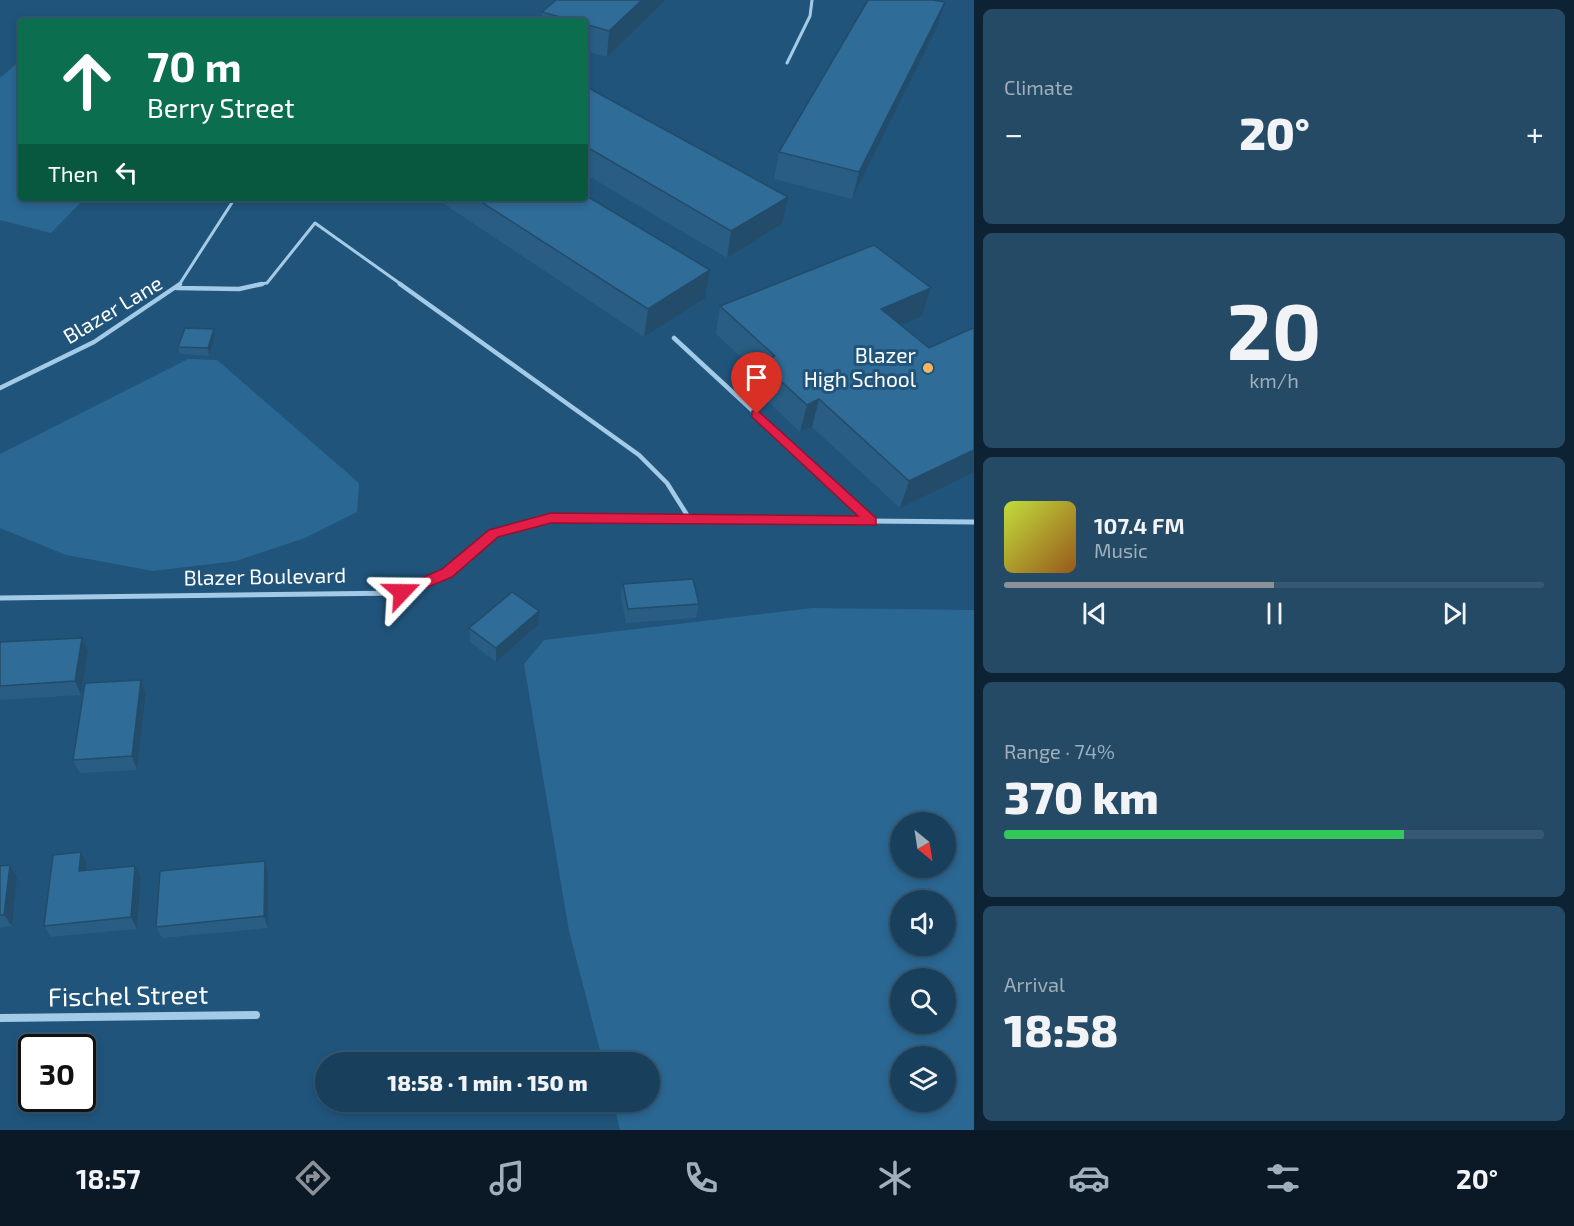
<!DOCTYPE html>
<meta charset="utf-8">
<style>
body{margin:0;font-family:"Exo 2",sans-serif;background:#254a65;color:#f1f3f6;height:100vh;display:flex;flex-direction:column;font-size:22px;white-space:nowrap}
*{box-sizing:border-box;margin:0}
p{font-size:20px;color:#9fafbb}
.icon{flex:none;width:33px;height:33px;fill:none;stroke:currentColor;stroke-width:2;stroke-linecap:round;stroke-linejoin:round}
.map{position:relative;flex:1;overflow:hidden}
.sheet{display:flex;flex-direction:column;gap:9px;padding:9px;background:#0d2333;width:600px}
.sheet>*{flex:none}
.hud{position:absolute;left:18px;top:18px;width:570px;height:183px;border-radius:6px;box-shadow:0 3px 9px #0003,0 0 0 2px #365872;background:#0b6e4f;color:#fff;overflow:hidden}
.needle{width:39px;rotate:150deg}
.controls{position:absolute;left:890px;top:812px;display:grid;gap:12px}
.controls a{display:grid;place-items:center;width:66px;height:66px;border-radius:50%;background:#183f5c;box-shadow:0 3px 9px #0003,0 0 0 2px #365872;font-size:30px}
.speed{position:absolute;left:18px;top:1034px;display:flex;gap:12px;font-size:30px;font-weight:700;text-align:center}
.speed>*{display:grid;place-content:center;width:78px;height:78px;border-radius:50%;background:#183f5c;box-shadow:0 3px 9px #0003,0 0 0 2px #365872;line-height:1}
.speed .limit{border:3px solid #111;border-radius:9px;background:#fff;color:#111}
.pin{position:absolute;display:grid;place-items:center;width:51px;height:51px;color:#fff;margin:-62px -26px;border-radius:50% 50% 50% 0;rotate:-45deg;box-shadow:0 0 6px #0007}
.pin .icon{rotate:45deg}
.me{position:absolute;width:66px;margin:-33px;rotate:67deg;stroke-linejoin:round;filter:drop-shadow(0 0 4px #0008)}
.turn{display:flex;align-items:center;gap:21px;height:126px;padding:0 30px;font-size:27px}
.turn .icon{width:78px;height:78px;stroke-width:2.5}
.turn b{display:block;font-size:42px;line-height:51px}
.then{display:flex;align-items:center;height:57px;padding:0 30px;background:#0003;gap:12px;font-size:22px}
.big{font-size:45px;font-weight:800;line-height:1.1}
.sheet .tile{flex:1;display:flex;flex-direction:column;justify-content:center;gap:9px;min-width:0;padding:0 21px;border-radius:9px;background:#254a65}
.sheet .dial{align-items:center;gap:0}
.dial b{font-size:78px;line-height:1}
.song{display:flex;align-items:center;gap:18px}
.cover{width:72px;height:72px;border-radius:9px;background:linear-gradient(135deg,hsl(70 70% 55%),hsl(30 70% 35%))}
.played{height:6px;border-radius:3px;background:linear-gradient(90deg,#8c9099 50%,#365872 50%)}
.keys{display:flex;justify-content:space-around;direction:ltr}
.heat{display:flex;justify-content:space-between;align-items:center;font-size:33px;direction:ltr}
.charge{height:9px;border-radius:4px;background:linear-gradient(90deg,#34c759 74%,#365872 0)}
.trip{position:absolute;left:315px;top:1052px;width:345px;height:60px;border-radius:30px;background:#183f5c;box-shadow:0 3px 9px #0003,0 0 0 2px #365872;font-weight:800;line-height:60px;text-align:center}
.dock{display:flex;height:96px;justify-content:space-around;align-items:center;background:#0a1925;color:#9fafbb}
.dock .icon{width:42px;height:42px}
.dock .on{color:#8c9099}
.dock b{font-size:27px;color:#f1f3f6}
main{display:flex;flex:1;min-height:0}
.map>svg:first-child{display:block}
.green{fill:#2a6793;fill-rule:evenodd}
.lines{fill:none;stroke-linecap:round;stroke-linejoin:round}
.lane-far1{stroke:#a3cae6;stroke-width:3}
.lane{stroke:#a3cae6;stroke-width:4.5}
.street-far1{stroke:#a3cae6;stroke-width:5}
.street{stroke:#a3cae6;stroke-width:8}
.wall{fill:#295d83}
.shaded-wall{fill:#224c6a}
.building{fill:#306c98;stroke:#224c6a;stroke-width:1.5}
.route{fill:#e11d48;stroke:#92132f;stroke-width:1.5}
.poi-dot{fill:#f3b764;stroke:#20547b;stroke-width:2}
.labels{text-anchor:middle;stroke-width:6;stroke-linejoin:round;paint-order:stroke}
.street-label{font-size:21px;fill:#fff;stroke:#20547b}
.poi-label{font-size:21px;fill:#fff;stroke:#20547b;text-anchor:end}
.near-street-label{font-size:26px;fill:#fff;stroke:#20547b}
</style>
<main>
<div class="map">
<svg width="974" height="1130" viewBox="0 0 974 1130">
<rect width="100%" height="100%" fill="#20547b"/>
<path class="green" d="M21,60V198H85L51,233L0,220V78Z
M188,359L217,360L359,483L357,512L305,538L236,561L153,571L66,555L0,528V454Z
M812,608L974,610V1130H620L613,1101H650V1062H603L569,931L524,664L544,640ZM900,822H945V867H900ZM900,900H945V945H900ZM900,978H945V1023H900ZM900,1056H945V1101H900Z"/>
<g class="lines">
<path class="lane-far1" d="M357,21H363
M787,63L810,16L812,0
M179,285L235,198
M255,285L267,283L315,223L402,285"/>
<path class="lane" d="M400,284L639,455L667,483L689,518
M177,288L239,289L262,284
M674,338L872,521
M0,388L94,342L180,284"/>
<path class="street-far1" d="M0,598L402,593L447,573L493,533L551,518L974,522"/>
<path class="street" d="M0,1018L256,1015"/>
</g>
<path class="wall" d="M666,0L607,57L585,51V21H542V12Z
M945,2L937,28L852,199L774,179L779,152Z
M585,86L782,224L727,258L585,174Z
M435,198H585L710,270L705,298L644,337Z
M931,288L922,316L900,325L929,348L973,328L900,508L812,427L800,432L755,389L758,373L716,334L720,306Z
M214,329L215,336L209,356L180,354L178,347Z
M623,584L699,604L696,618L626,623L621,598Z
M538,625L496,662L470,642L469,628Z
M0,642L88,652L81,695L0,700Z
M141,680L146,693L137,770L80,773L73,760Z
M81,852L87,865V871L135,866L141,878L137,929L51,937L44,926Z
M265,861L268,873V928L162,938L156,927Z
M10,865L17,877L12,926L0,928V866Z"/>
<path class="shaded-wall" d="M642,0H666L607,57L609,31Z
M945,2L937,28L852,199L859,172Z
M788,197L782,224L727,258L731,231Z
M710,270L705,298L644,337L648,309Z
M931,288L922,316L873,337L881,309Z
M214,329L215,336L209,356L208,348Z
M819,399L812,427L800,432L807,405Z
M974,450V472L900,508L909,481Z
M539,611L538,625L496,662V648Z
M82,638L88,652L81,695L75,681Z
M141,680L146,693L137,770L132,756Z
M81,852L87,865L85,883L79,871Z
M265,861L268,873V928L264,916Z
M10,865L17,877L12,926L4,915Z
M135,866L141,878L137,929L131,917Z"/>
<path class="building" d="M556,0H642L609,31L585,24V21H574L542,12Z
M868,0H932L945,2L859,172L779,152Z
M585,86L788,197L731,231L585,146Z
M585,195L710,270L648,309L475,198H585Z
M874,245L931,288L881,309L929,348L973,328L974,329V450L909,481L819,399L807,405L760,362L775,356L720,306Z
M185,328L214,329L208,348L178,347Z
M693,579L699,604L628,609L623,584Z
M512,592L539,611L496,648L469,628Z
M82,638L75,681L0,686V642Z
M141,680L132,756L73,760L85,683Z
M81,852L79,871L135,866L131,917L44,926L53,855Z
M265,861L264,916L156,927L160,871Z
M10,865L4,915H0V866Z"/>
<path class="route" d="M757,410L876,518V525L551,523L498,537L452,577L402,598L395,592L397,589L442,569L489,530L551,513L858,516L752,417V411Z"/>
<circle class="poi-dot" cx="928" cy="368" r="6"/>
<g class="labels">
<g class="street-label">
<text transform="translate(113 310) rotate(-31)" y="7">Blazer Lane</text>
<text transform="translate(265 577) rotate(-1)" y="7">Blazer Boulevard</text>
</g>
<g class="poi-label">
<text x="916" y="363">Blazer<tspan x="916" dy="24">High School</tspan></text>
</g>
<g class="near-street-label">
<text transform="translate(128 996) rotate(-1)" y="9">Fischel Street</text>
</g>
</g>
</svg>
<div class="controls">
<a><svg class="needle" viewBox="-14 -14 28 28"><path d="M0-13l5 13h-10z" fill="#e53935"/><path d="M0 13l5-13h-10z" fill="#9fafbb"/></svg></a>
<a><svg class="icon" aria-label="sound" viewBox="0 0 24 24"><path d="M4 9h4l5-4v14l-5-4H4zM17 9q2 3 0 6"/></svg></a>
<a><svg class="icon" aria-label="search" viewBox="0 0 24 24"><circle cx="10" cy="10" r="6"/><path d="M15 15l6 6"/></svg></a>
<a><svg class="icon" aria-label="layers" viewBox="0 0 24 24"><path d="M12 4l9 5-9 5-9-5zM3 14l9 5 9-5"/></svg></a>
</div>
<div class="speed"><div class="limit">30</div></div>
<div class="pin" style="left:757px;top:414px;background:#d93025"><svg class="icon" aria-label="arrive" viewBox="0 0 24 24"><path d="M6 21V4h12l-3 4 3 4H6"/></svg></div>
<svg class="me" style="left:402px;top:592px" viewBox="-20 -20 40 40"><path d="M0-17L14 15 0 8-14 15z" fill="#e11d48" stroke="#fff" stroke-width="4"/></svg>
<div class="trip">18:58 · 1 min · 150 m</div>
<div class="hud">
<div class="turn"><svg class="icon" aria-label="ahead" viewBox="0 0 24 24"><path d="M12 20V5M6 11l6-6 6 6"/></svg><div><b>70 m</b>Berry Street</div></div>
<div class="then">Then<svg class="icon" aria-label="left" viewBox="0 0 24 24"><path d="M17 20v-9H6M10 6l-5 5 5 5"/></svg></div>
</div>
</div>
<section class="sheet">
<div class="tile"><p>Climate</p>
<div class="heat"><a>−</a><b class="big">20°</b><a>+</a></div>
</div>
<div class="tile dial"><b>20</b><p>km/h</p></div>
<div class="tile">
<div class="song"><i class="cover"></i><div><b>107.4 FM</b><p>Music</p></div></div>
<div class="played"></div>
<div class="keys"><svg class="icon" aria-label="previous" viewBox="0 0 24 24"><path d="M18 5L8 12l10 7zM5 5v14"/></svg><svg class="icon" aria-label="pause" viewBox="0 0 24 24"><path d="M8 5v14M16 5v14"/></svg><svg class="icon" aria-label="next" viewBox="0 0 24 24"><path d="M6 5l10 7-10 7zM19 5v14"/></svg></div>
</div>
<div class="tile"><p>Range · 74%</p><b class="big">370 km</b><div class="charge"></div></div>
<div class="tile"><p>Arrival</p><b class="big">18:58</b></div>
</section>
</main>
<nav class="dock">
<b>18:57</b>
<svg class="icon on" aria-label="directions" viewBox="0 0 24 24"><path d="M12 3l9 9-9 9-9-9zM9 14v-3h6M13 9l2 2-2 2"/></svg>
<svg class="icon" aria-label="music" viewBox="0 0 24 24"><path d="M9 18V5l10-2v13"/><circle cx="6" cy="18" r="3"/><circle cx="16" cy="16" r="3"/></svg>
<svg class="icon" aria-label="phone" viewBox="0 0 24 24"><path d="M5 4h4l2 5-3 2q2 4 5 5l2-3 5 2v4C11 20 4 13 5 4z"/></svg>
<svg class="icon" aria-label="climate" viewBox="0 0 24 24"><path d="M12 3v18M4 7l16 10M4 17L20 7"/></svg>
<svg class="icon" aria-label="car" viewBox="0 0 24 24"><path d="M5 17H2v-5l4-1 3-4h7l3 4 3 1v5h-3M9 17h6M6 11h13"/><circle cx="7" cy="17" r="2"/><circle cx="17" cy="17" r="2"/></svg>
<svg class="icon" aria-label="filters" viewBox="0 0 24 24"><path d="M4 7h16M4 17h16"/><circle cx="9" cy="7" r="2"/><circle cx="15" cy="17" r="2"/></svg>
<b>20°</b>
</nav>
